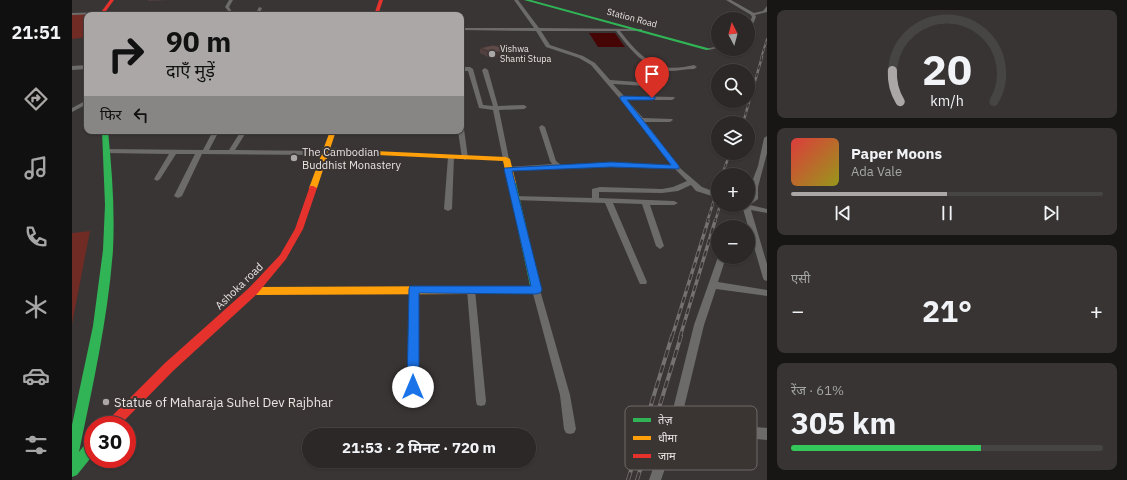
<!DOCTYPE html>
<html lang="hi">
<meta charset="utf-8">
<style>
body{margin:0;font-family:"IBM Plex Sans","Noto Sans Devanagari",sans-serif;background:#373433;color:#f1f3f6;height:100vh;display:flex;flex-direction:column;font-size:15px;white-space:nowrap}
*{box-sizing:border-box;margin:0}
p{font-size:13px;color:#a6a6a7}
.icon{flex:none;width:22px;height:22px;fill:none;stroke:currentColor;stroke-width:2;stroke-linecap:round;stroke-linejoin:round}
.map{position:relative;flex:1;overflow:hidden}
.panel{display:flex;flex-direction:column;gap:10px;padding:10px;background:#181615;width:360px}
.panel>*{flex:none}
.top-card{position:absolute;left:12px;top:12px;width:380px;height:122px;border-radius:8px;box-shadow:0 1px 3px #0004,0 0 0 1px #474444;background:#aba7a7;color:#111;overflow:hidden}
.needle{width:26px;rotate:354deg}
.buttons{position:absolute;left:639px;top:12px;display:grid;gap:8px}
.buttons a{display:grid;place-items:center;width:44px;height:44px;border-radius:50%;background:#2b2827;box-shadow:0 1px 3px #0004,0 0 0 1px #474444;font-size:20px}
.speed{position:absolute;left:12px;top:416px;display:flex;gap:8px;font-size:20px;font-weight:700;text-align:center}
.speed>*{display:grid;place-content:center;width:52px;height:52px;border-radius:50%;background:#2b2827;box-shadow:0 1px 3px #0004,0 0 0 1px #474444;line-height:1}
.speed .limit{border:6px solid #d22;background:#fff;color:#111}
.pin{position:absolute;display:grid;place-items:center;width:34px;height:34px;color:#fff;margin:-41px -17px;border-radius:50% 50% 50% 0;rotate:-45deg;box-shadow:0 0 4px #0007}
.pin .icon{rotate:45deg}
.me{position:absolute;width:44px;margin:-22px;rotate:0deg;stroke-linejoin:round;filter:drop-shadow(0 0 3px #0008)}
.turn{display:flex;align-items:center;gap:14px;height:84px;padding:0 16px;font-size:18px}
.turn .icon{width:52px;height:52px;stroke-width:2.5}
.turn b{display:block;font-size:28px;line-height:34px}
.then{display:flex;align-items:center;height:38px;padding:0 16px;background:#0003;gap:8px;font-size:15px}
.big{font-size:30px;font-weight:700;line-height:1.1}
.panel .widget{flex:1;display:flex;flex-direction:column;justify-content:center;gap:6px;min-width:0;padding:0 14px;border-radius:8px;background:#373433}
.panel .dial{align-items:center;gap:0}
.dial svg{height:104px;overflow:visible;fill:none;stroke:#474444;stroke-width:7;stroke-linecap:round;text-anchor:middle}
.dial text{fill:#f1f3f6;stroke:none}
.song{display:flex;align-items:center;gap:12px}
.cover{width:48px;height:48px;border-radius:6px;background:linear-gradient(135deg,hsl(0 70% 55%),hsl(60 70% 35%))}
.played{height:4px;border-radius:2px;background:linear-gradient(90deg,#aba7a7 50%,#474444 50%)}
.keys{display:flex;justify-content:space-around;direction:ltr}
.heat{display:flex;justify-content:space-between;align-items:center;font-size:22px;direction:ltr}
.charge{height:6px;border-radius:3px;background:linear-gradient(90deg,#34c759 61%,#474444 0)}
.trip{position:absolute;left:230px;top:428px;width:234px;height:40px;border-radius:20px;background:#2b2827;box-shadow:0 1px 3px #0004,0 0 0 1px #474444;font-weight:700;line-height:40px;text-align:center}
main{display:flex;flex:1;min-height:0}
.dock{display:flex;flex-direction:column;width:72px;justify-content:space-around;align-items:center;background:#111010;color:#a6a6a7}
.dock .icon{width:28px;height:28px}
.dock .current{color:#aba7a7}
.dock b{font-size:18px;color:#f1f3f6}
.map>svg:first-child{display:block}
.green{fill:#6f2b24}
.water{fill:#460505}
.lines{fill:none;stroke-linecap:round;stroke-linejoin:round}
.street{fill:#6c6b6a;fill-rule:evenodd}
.fast{fill:#30b455;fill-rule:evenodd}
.slow{fill:#ff9f0a;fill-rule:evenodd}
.jam{fill:#e5322d;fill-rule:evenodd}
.rail-far3-casing{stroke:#747271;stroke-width:2}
.rail-far2-casing{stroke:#747271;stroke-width:2.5}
.rail-far1-casing{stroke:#747271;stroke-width:3.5}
.rail-casing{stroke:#747271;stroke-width:4}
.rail-far3{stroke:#3a3433;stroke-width:1;stroke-dasharray:3.5;stroke-linecap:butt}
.rail-far2{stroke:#3a3433;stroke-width:1.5;stroke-dasharray:4;stroke-linecap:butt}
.rail-far1{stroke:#3a3433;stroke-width:2;stroke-dasharray:6;stroke-linecap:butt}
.rail{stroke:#3a3433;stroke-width:2.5;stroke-dasharray:8;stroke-linecap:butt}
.wall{fill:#51403f}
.shaded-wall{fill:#423433}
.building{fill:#5e4b49;stroke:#423433}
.route{fill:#1a73e8;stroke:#114b97}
.poi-dot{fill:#aba7a7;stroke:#3a3433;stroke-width:1.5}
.labels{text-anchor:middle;stroke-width:4;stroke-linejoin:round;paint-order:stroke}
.far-street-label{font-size:9px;fill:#e9e5e5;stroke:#3a3433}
.far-poi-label{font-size:9px;fill:#e9e5e5;stroke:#3a3433;text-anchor:start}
.poi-label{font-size:11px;fill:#e9e5e5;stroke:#3a3433;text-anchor:start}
.street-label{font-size:11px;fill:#e9e5e5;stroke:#3a3433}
.near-poi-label{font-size:13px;fill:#e9e5e5;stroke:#3a3433;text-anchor:start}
.key{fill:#3a3433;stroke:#6f6968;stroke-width:1}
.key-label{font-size:11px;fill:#e9e5e5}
</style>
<main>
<nav class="dock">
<b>21:51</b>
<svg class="icon current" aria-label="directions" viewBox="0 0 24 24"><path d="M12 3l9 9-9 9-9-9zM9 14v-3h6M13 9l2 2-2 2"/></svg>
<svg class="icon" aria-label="music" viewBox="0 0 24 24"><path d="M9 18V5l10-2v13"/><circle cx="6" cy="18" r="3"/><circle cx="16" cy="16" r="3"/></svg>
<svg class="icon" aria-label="phone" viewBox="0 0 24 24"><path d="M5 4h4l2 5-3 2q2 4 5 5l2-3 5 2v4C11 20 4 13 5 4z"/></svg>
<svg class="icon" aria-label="climate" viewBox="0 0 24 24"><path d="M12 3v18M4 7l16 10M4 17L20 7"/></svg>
<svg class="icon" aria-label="car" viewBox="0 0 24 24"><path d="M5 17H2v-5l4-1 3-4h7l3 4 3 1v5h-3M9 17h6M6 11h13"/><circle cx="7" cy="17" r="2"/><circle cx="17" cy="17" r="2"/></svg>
<svg class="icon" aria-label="filters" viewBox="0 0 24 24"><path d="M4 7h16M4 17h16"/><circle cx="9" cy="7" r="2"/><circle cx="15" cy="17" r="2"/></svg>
</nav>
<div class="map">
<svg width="695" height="480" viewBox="0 0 695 480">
<rect width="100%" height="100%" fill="#393534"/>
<path class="green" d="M26,13V15H15V37L0,39V14Z
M18,231L0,324V233Z"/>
<path class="water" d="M517,33H543L553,47H526Z"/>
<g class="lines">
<path class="street" d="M157,0H161L157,7L160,12L158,13L153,7Z
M442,0H446L467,28L568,29H570V31H548C560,46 574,64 594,67C603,69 613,67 622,65L625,67L622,69C614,69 605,71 597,71C573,69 557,48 544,31H469L478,45L511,56L523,63L538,80L592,84L593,85L590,87L541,84L552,96L602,97L603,98L600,100H555L571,118L600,119L601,120L598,122H573L609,169L630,187L646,193V198L624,191L619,185L606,191L590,193L527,192V198L602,201L606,203L602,205H578L592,246L588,249L584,246L570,204L541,203L575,282L574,284H568L567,282L533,203L442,200L438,198L442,196L520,198V189L528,187L590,189L601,187L615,181L603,169L539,167L434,170L433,169L436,167L480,164L478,161L467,127L470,125L473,127L484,161L489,165L539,163L600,165L567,121L519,65L507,58L474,47L464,31L389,30V28H462Z
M654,0H659L682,13L691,11L695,6V12L683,15L684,17L678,31L676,32V26L680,17L679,15Z
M187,7L190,8L187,15H183Z
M30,12L29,14L0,15V13Z
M261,12L292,14L294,15H259V13Z
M646,46V48L636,50L634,49Z
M15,65V69L0,70V66Z
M389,67H398L401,69L411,105L421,106L410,70L413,68L416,70L426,106L452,105L455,107L452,109L427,110L437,159L436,160H432L431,159L421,110L407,108L396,71H389Z
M15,100V104L0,112V108Z
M389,127L392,129L396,158L393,160L390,158L386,131H389Z
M141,131H147L137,150H157L169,131H175L163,150L253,151L256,153L253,155L130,154L110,196L106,198L102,196L123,154H104L88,179L85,181L82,179L97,154L34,153L31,151L34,149L131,150Z
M695,136V153L686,187V199L678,205L695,209V213L679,210L695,264V281L692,280L691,278L671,209L668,205H676V200L678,198V187L686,166L692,138Z
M379,155L382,157L380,209L376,211L372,209L376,157Z
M646,257H654L646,282L695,290V296L644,289L632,325L609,420L695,428V440L606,431L589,480H577L599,417L622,325Z
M342,286L345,287L346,289V387L345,390L341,392L337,390L336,387L338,289L339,287Z
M399,287L402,288L403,290L414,401L413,405L409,406L405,405L404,401L395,290L396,288Z
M464,287L467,288L468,290L498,395L504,429L502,433L498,434L494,433L492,429L488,395L460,290L461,288Z"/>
<path class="fast" d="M452,0H459L639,49L634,50Z
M30,131H36C40,171 43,210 41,250C36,318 21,385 7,452L16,440L21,439V455L5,475L0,477V425L21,326L31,250L33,205Z
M251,148L305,151L309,153L305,155L254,152L250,150Z
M437,181H440L444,183L469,290L468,293L464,294H404L400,293L399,290L400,287L404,286H458L436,183Z"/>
<path class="slow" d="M258,131H264L245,188L241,190H238L237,188Z
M302,151L434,157L438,159L444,183L440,185L436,183L431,161L305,155H302Z
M404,286L408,287L409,290L408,293L404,294L181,295L177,294L176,291L177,288L181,287Z"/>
<path class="jam" d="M38,0H42L31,15H27Z
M307,0H311L306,15H302Z
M238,186H241L245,188L231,229L214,259L185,294L101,371L48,425H33L35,421L93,363L177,288L208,255L223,229Z"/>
<g class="rail-far3-casing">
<path id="rail-far3" d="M689,58L695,39"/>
</g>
<g class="rail-far2-casing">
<path id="rail-far2" d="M671,123L690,57
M650,175L658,153
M635,222L646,188
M643,222L648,205"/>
</g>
<g class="rail-far1-casing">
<path id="rail-far1" d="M600,337L636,221
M608,337L643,221"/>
</g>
<g class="rail-casing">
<path id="rail" d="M556,480L600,336
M565,480L609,336"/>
</g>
<use href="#rail-far3" class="rail-far3"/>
<use href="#rail-far2" class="rail-far2"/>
<use href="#rail-far1" class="rail-far1"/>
<use href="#rail" class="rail"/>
</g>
<path class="wall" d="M76,0H99L76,1Z
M408,48L430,50V56L427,57L418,58L408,53Z"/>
<path class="shaded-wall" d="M430,50V56L427,57L418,58L419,52Z"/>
<path class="building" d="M421,45L430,47V50L428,52H419L408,48Z"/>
<path class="route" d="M550,96L583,97V99L580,100H555L607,166V169L539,167L440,171L470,290L468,293L464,294L347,293V387L346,391L341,393L337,391L335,387L337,289L338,286H459L432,169L433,168L539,162L599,165L548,99V97Z"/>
<g class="poi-dot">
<circle cx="420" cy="54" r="4"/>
<circle cx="222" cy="158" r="4"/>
<circle cx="34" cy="402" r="4"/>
</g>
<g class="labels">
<g class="far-street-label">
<text transform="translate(560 18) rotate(15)" y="3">Station Road</text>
</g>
<g class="far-poi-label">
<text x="428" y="52">Vishwa<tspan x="428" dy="10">Shanti Stupa</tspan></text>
</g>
<g class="poi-label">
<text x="230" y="156">The Cambodian<tspan x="230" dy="13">Buddhist Monastery</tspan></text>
</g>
<g class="street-label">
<text transform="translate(167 286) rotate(-44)" y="4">Ashoka road</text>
</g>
<g class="near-poi-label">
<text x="42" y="407">Statue of Maharaja Suhel Dev Rajbhar</text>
</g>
</g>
<rect x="553" y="406" width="132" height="64" rx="6" class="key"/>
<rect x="561" y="418" width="18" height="4" fill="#30b455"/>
<rect x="561" y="436" width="18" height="4" fill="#ff9f0a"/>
<rect x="561" y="454" width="18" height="4" fill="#e5322d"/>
<g class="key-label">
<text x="586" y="424">तेज़</text>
<text x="586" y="442">धीमा</text>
<text x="586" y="460">जाम</text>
</g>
</svg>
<div class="buttons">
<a><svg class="needle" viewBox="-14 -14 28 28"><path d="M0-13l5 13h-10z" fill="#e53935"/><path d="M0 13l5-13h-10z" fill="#a6a6a7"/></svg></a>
<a><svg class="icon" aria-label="search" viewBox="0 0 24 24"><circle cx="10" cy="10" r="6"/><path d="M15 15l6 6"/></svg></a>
<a><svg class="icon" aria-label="layers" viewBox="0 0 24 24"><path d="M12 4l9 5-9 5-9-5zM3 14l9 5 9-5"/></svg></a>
<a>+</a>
<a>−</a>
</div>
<div class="speed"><div class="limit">30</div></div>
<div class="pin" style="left:580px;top:98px;background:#d93025"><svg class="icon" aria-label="arrive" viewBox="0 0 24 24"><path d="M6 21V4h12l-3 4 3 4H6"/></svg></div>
<svg class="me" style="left:341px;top:387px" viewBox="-20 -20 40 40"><circle r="19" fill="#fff"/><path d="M0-13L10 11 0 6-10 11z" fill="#1a73e8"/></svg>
<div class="trip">21:53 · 2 मिनट · 720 m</div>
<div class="top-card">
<div class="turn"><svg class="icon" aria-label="right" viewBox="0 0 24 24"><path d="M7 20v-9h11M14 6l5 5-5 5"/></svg><div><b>90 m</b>दाएँ मुड़ें</div></div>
<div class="then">फिर<svg class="icon" aria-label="left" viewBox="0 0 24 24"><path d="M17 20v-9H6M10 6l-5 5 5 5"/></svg></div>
</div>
</div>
<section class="panel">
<div class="widget dial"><svg viewBox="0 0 100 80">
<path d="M14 69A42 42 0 1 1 86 69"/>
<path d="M14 69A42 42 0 0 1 8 45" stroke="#aba7a7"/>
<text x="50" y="56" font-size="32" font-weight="700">20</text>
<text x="50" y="72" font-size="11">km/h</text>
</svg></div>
<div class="widget">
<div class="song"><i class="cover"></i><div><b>Paper Moons</b><p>Ada Vale</p></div></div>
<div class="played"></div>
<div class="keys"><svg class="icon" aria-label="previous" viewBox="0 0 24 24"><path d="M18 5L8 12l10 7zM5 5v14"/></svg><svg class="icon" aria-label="pause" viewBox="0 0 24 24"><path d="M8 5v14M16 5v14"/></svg><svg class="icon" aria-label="next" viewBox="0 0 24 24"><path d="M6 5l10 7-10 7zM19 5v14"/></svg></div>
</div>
<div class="widget"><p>एसी</p>
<div class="heat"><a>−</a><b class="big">21°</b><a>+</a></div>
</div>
<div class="widget"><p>रेंज · 61%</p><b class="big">305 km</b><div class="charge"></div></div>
</section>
</main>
